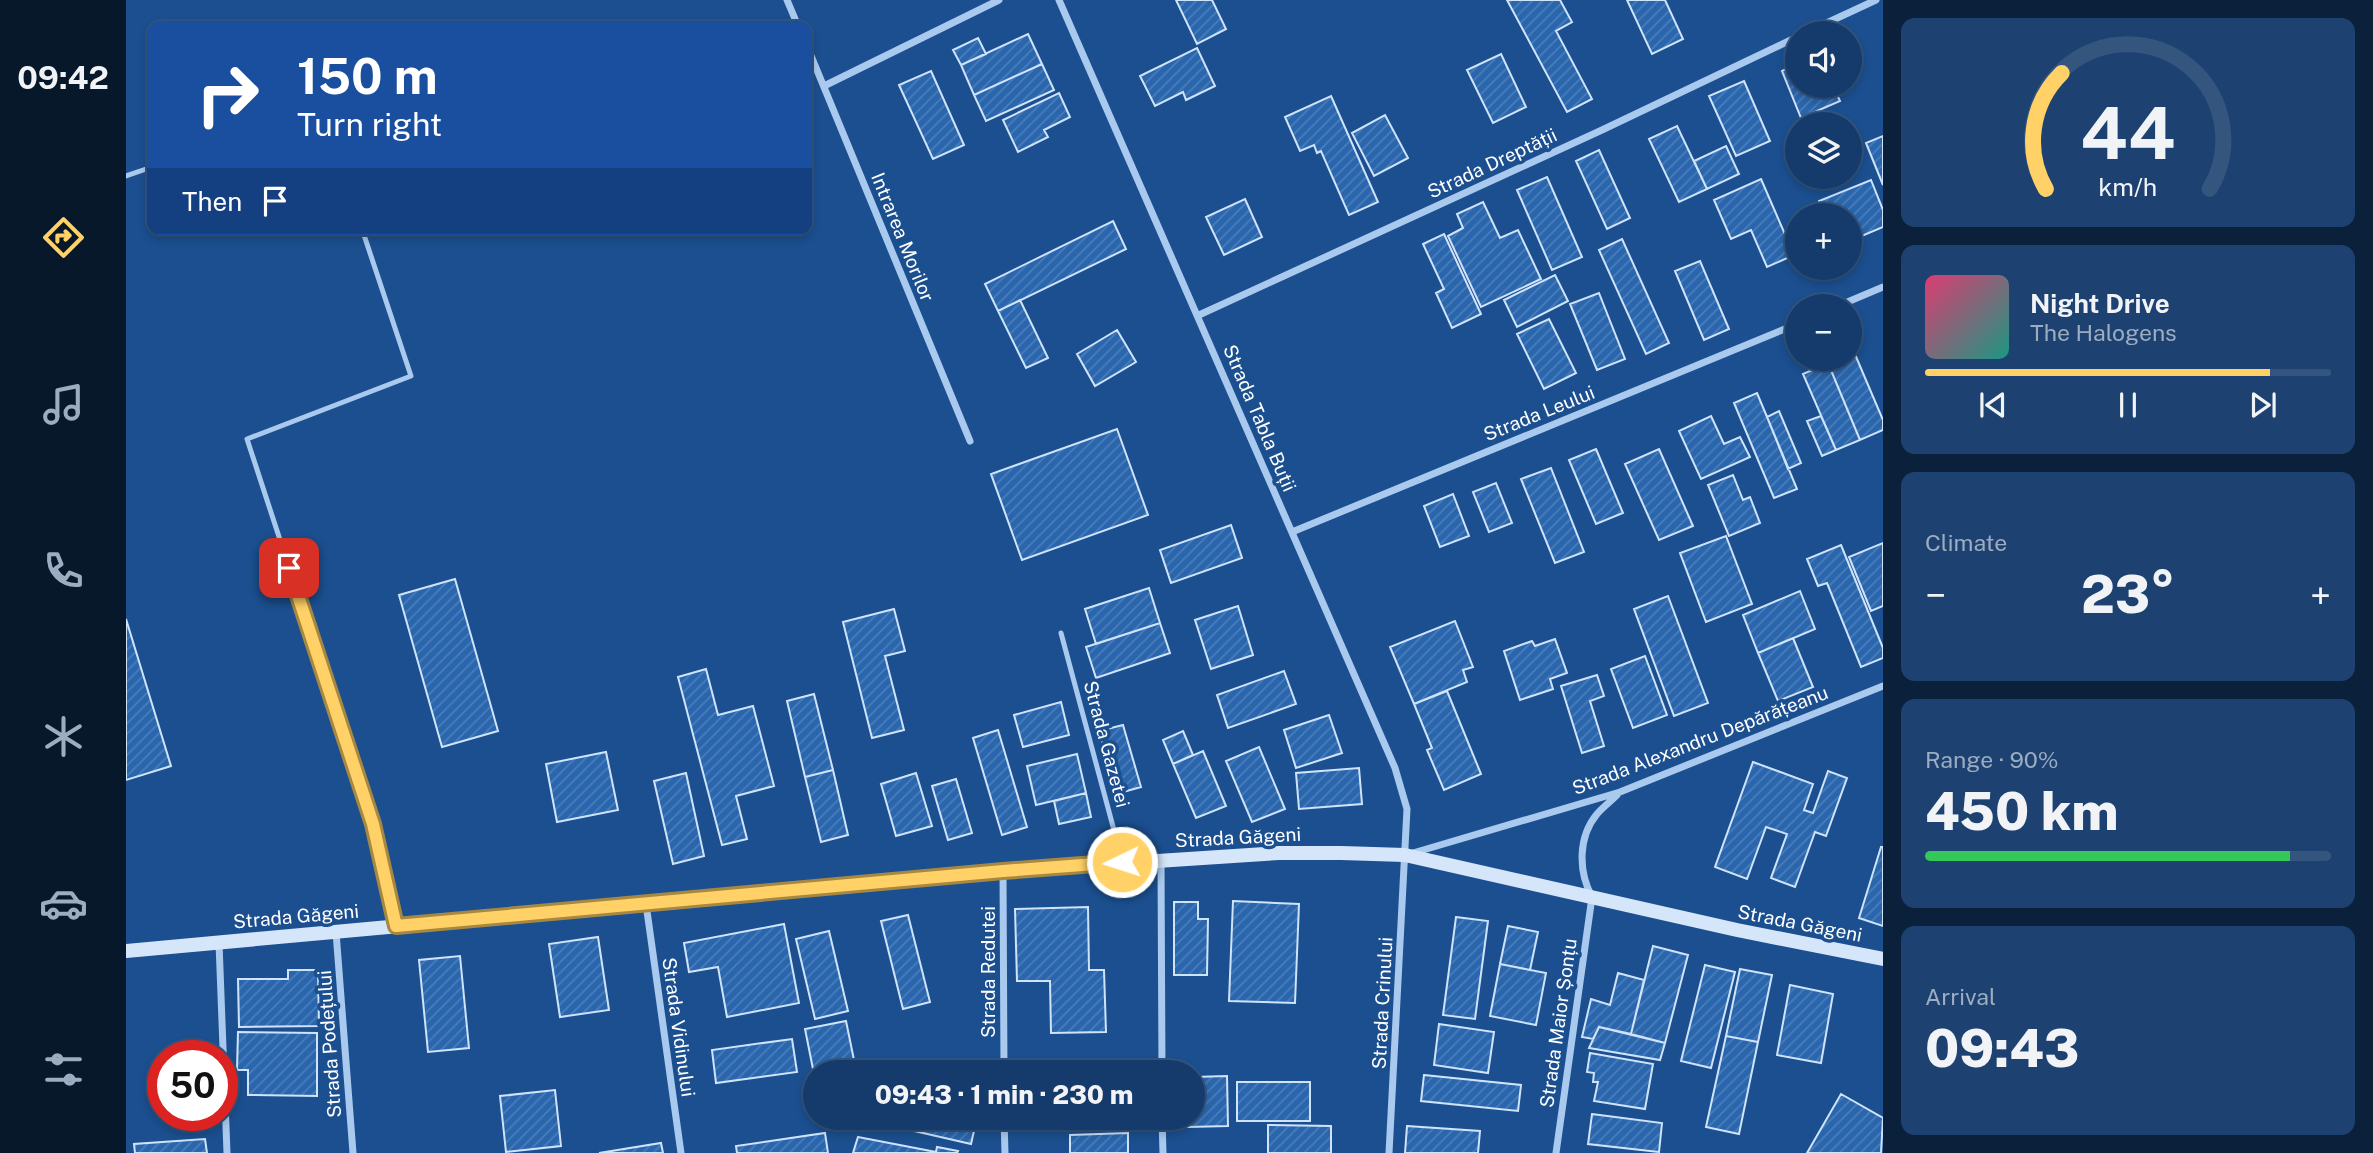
<!DOCTYPE html>
<meta charset="utf-8">
<style>
body{margin:0;font-family:"Public Sans",sans-serif;background:#1d4271;color:#f1f3f6;height:100vh;display:flex;flex-direction:column;font-size:26px;white-space:nowrap}
*{box-sizing:border-box;margin:0}
p{font-size:23px;color:#9dadc1}
.icon{flex:none;width:38px;height:38px;fill:none;stroke:currentColor;stroke-width:2;stroke-linecap:round;stroke-linejoin:round}
.map{position:relative;flex:1;overflow:hidden}
.details{display:flex;flex-direction:column;gap:18px;padding:18px;background:#0b203b;width:490px}
.details>*{flex:none}
.guide{position:absolute;left:21px;top:21px;width:665px;height:214px;border-radius:14px;box-shadow:0 4px 10px #0003,0 0 0 2px #33557e;background:#1a4fa0;color:#fff;overflow:hidden}
.tools{position:absolute;left:1659px;top:21px;display:grid;gap:14px}
.tools a{display:grid;place-items:center;width:77px;height:77px;border-radius:50%;background:#143b6b;box-shadow:0 4px 10px #0003,0 0 0 2px #33557e;font-size:35px}
.speed{position:absolute;left:21px;top:1040px;display:flex;gap:14px;font-size:35px;font-weight:700;text-align:center}
.speed>*{display:grid;place-content:center;width:91px;height:91px;border-radius:50%;background:#143b6b;box-shadow:0 4px 10px #0003,0 0 0 2px #33557e;line-height:1}
.speed .limit{border:10px solid #d22;background:#fff;color:#111}
.pin{position:absolute;display:grid;place-items:center;width:60px;height:60px;color:#fff;margin:-30px;border-radius:14px;box-shadow:0 4px 10px #0006}
.me{position:absolute;width:77px;margin:-38px;rotate:266deg;stroke-linejoin:round;filter:drop-shadow(0 0 5px #0008)}
.turn{display:flex;align-items:center;gap:24px;height:147px;padding:0 35px;font-size:32px}
.turn .icon{width:91px;height:91px;stroke-width:2.5}
.turn b{display:block;font-size:49px;line-height:60px}
.then{display:flex;align-items:center;height:66px;padding:0 35px;background:#0003;gap:14px;font-size:26px}
.big{font-size:52px;font-weight:800;line-height:1.1}
.details .card{flex:1;display:flex;flex-direction:column;justify-content:center;gap:10px;min-width:0;padding:0 24px;border-radius:14px;background:#1d4271}
.details .dial{align-items:center;gap:0}
.dial svg{height:182px;overflow:visible;fill:none;stroke:#33557e;stroke-width:7;stroke-linecap:round;text-anchor:middle}
.dial text{fill:#f1f3f6;stroke:none}
.song{display:flex;align-items:center;gap:21px}
.cover{width:84px;height:84px;border-radius:10px;background:linear-gradient(135deg,hsl(340 70% 55%),hsl(170 70% 35%))}
.played{height:7px;border-radius:4px;background:linear-gradient(90deg,#ffd166 85%,#33557e 85%)}
.keys{display:flex;justify-content:space-around;direction:ltr}
.heat{display:flex;justify-content:space-between;align-items:center;font-size:38px;direction:ltr}
.charge{height:10px;border-radius:5px;background:linear-gradient(90deg,#34c759 90%,#33557e 0)}
.trip{position:absolute;left:677px;top:1060px;width:402px;height:70px;border-radius:35px;background:#143b6b;box-shadow:0 4px 10px #0003,0 0 0 2px #33557e;font-weight:800;line-height:70px;text-align:center}
main{display:flex;flex:1;min-height:0}
.tab-bar{display:flex;flex-direction:column;width:126px;justify-content:space-around;align-items:center;background:#08182b;color:#9dadc1}
.tab-bar .icon{width:49px;height:49px}
.tab-bar .current{color:#ffd166}
.tab-bar b{font-size:32px;color:#f1f3f6}
.map>svg:first-child{display:block}
.building{fill:url(#building-hatch);stroke:#cfe3fa;stroke-width:2}
.lines{fill:none;stroke-linecap:round;stroke-linejoin:round}
.service{stroke:#a9c9ee;stroke-width:5}
.minor{stroke:#a9c9ee;stroke-width:7}
.secondary{stroke:#d6e6fa;stroke-width:14}
.route-casing{stroke:#a68842;stroke-width:18}
.route{stroke:#ffd166;stroke-width:12}
.labels{text-anchor:middle;stroke-width:7;stroke-linejoin:round;paint-order:stroke}
.street-label{font-size:19px;fill:#fff;stroke:#1b4f8f}
</style>
<main>
<nav class="tab-bar">
<b>09:42</b>
<svg class="icon current" aria-label="directions" viewBox="0 0 24 24"><path d="M12 3l9 9-9 9-9-9zM9 14v-3h6M13 9l2 2-2 2"/></svg>
<svg class="icon" aria-label="music" viewBox="0 0 24 24"><path d="M9 18V5l10-2v13"/><circle cx="6" cy="18" r="3"/><circle cx="16" cy="16" r="3"/></svg>
<svg class="icon" aria-label="phone" viewBox="0 0 24 24"><path d="M5 4h4l2 5-3 2q2 4 5 5l2-3 5 2v4C11 20 4 13 5 4z"/></svg>
<svg class="icon" aria-label="climate" viewBox="0 0 24 24"><path d="M12 3v18M4 7l16 10M4 17L20 7"/></svg>
<svg class="icon" aria-label="car" viewBox="0 0 24 24"><path d="M5 17H2v-5l4-1 3-4h7l3 4 3 1v5h-3M9 17h6M6 11h13"/><circle cx="7" cy="17" r="2"/><circle cx="17" cy="17" r="2"/></svg>
<svg class="icon" aria-label="filters" viewBox="0 0 24 24"><path d="M4 7h16M4 17h16"/><circle cx="9" cy="7" r="2"/><circle cx="15" cy="17" r="2"/></svg>
</nav>
<div class="map">
<svg width="1757" height="1153" viewBox="0 0 1757 1153">
<defs>
<pattern id="building-hatch" width="6" height="6" patternUnits="userSpaceOnUse" patternTransform="scale(1.75)"><rect width="6" height="6" fill="#2a66ad"/><path d="M-1 1l2-2M0 6l6-6M5 7l2-2" fill="none" stroke="#4a7db9"/></pattern>
</defs>
<rect width="100%" height="100%" fill="#1b4f8f"/>
<path class="building" d="M1050,0H1086L1100,29L1071,44Z
M1381,0H1434L1446,22L1430,31L1466,99L1441,112Z
M1501,0H1539L1557,39L1526,54Z
M902,34L916,64L848,95L835,65Z
M852,38L860,54L835,65L827,50Z
M1071,48L1089,86L1060,100L1057,92L1029,106L1014,76Z
M1375,54L1400,107L1367,123L1341,70Z
M916,64L928,90L860,121L848,95Z
M1671,64V86H1707L1714,101L1675,118L1656,71Z
M805,71L838,145L807,159L773,85Z
M1618,81L1644,141L1610,156L1583,96Z
M933,93L944,117L918,130L922,137L892,152L877,120Z
M1205,96L1252,202L1223,215L1195,151L1191,153L1188,145L1174,151L1159,117Z
M1259,115L1282,158L1248,176L1226,133Z
M1551,126L1581,189L1553,202L1523,139Z
M1757,136V185L1740,143Z
M1600,146L1613,174L1581,189L1568,161Z
M1473,150L1504,218L1481,229L1450,161Z
M1421,177L1456,257L1426,270L1391,190Z
M1682,177H1714L1687,188Z
M1635,179L1668,255L1641,267L1625,230L1605,239L1588,200Z
M1745,180L1757,210V227L1724,241V215H1698L1693,201Z
M1119,199L1136,237L1098,255L1080,217Z
M1357,202L1374,238L1392,230L1415,279L1355,307L1322,236L1337,228L1331,214Z
M987,221L1000,249L872,311L859,284Z
M1318,234L1355,314L1326,328L1310,293L1318,289L1297,244Z
M1496,239L1543,343L1520,354L1473,250Z
M1574,261L1603,329L1578,340L1549,271Z
M1429,275L1442,301L1391,327L1378,300Z
M1473,293L1499,359L1471,370L1444,304Z
M894,300L922,358L900,368L872,311Z
M1423,319L1450,373L1418,389L1391,334Z
M991,330L1010,362L969,386L951,354Z
M1728,352L1757,420V430L1734,440L1702,363L1711,359H1724V354Z
M1702,363L1734,440L1710,450L1677,374Z
M1631,393L1671,489L1648,498L1608,403Z
M1653,411L1675,463L1662,469L1641,417Z
M1585,416L1598,444L1614,437L1624,457L1575,479L1553,431Z
M1695,416L1710,450L1696,456L1681,421Z
M991,429L1022,515L896,560L865,474Z
M1470,449L1497,513L1470,524L1443,460Z
M1533,449L1567,526L1533,540L1499,464Z
M1425,468L1458,552L1429,563L1395,479Z
M1607,475L1617,500L1624,497L1634,523L1603,536L1582,485Z
M1370,483L1386,523L1363,532L1347,492Z
M1327,494L1343,536L1314,547L1298,506Z
M1105,525L1116,558L1045,583L1034,550Z
M1600,536L1626,604L1580,622L1554,553Z
M1757,543V606L1745,611L1723,557Z
M1715,545L1757,648V658L1735,667L1701,583L1692,586L1681,559Z
M329,579L372,731L316,747L273,595Z
M1023,588L1034,623L970,644L959,609Z
M1674,591L1689,629L1632,653L1617,615Z
M1542,596L1582,703L1548,716L1508,609Z
M1112,606L1127,655L1085,669L1069,620Z
M768,609L779,651L759,656L778,730L746,738L717,622Z
M0,619L45,766L0,780Z
M1329,621L1347,667L1337,670L1341,682L1288,704L1264,647Z
M1034,623L1044,653L970,678L960,647Z
M1667,638L1687,687L1652,701L1632,653Z
M1429,639L1441,673L1424,679L1427,689L1394,700L1378,651L1406,641L1409,646Z
M1519,656L1541,715L1507,728L1485,669Z
M580,669L592,715L627,706L648,786L610,796L621,839L596,845L552,677Z
M1158,671L1170,704L1102,728L1091,695Z
M1471,675L1478,696L1464,701L1478,746L1456,753L1435,686Z
M1321,691L1355,774L1318,790L1301,750L1306,748L1288,704Z
M688,694L707,770L679,777L661,701Z
M935,702L943,735L897,747L888,715Z
M1203,715L1216,753L1170,768L1158,730Z
M997,725L1015,787L990,794L973,731Z
M872,730L901,827L876,835L847,738Z
M1057,731L1067,755L1047,764L1037,740Z
M1133,747L1159,809L1126,822L1100,761Z
M1077,751L1100,806L1070,818L1047,764Z
M480,752L492,810L431,822L420,764Z
M951,754L960,793L910,805L901,766Z
M1627,762L1687,784L1678,810L1687,813L1702,771L1721,778L1700,836L1689,832L1669,887L1645,878L1661,834L1640,827L1621,879L1589,867Z
M1233,768L1236,804L1173,809L1170,773Z
M707,770L722,835L695,842L679,777Z
M560,773L578,856L547,864L528,781Z
M790,773L806,826L770,836L755,784Z
M830,779L846,833L822,840L806,786Z
M960,793L965,817L933,824L928,801Z
M1755,847H1757V926L1733,918Z
M1107,901L1173,904L1169,1003L1103,1001Z
M1048,902H1072V919H1082L1081,975H1048Z
M962,907L963,970H978L980,1032L925,1033L924,981H891L889,909Z
M782,915L804,1002L777,1009L755,921Z
M1330,917L1362,921L1349,1019L1317,1015Z
M658,924L673,1003L601,1017L592,967L563,972L558,943Z
M1382,926L1412,932L1404,970L1374,964Z
M703,931L722,1011L689,1019L670,939Z
M472,937L483,1010L434,1017L423,944Z
M1527,946L1562,955L1539,1043L1505,1034Z
M334,956L343,1048L302,1052L293,960Z
M1374,964L1420,973L1410,1025L1364,1016Z
M1579,965L1609,972L1585,1068L1555,1061Z
M1614,969L1646,975L1632,1042L1600,1036Z
M162,970H192L193,1026L113,1027L112,979H162Z
M1492,973L1518,980L1505,1034L1473,1027L1467,1039L1456,1037L1465,999L1484,1005Z
M1664,985L1707,994L1695,1063L1651,1055Z
M720,1021L728,1060L687,1069L679,1029Z
M1313,1024L1368,1032L1362,1073L1308,1065Z
M1473,1027L1539,1043L1534,1060L1463,1048Z
M112,1032L191,1033V1096L122,1095V1070H111Z
M1600,1036L1632,1042L1613,1134L1580,1127Z
M666,1039L671,1072L590,1083L586,1050Z
M1464,1053L1527,1064L1519,1109L1468,1101L1472,1082H1467L1468,1073L1461,1072Z
M1298,1075L1395,1085L1392,1111L1295,1101Z
M1101,1076L1102,1126L1062,1127V1118H1068V1077Z
M1111,1082H1184V1121H1111Z
M429,1090L435,1146L380,1152L374,1096Z
M1715,1094L1757,1118L1755,1153H1681Z
M1466,1114L1536,1123L1533,1152L1462,1144Z
M764,1118H851L845,1144L762,1125Z
M953,1118H996V1126L953,1127Z
M1142,1125L1205,1126V1153H1142Z
M1281,1126L1354,1131L1352,1153H1279Z
M699,1133L702,1153H611L610,1146Z
M1002,1133V1153H944V1135Z
M732,1137L810,1152L811,1147L832,1151L831,1153H727Z
M79,1139L81,1153H9L8,1144Z
M535,1143L537,1153H473Z"/>
<g class="lines">
<path class="service" d="M0,176L26,167
M236,229L285,376L121,439L247,824L269,923
M935,633L996,860"/>
<path class="minor" d="M661,0L672,26
M933,0L1269,768L1281,809L1263,1153
M1679,33L1750,0
M681,46L844,441
M698,86L873,0
M1712,306L1757,287
M1073,315L1476,130L1671,37
M1166,532L1671,324
M1287,853L1494,792L1757,686
M1035,860L1036,1073
M877,871L878,1073
M520,904L555,1153
M210,932L227,1153
M93,943L101,1153
M878,1118L879,1153
M1036,1118L1037,1153
M1430,1153L1466,897C1452,871 1452,837 1471,814C1477,807 1485,801 1491,795"/>
<path class="secondary" d="M0,951L877,871L1153,853H1215L1279,855L1611,930L1757,959"/>
</g>
<g class="lines">
<g class="route-casing">
<path id="route" d="M163,568L247,824L270,926L877,871L996,862"/>
</g>
<use href="#route" class="route"/>
</g>
<g class="labels">
<g class="street-label">
<text transform="translate(1366 163) rotate(-25)" y="7">Strada Dreptății</text>
<text transform="translate(777 237) rotate(68)" y="7">Intrarea Morilor</text>
<text transform="translate(1413 413) rotate(-22)" y="7">Strada Leului</text>
<text transform="translate(1134 418) rotate(67)" y="7">Strada Tabla Buții</text>
<text transform="translate(1574 740) rotate(-21)" y="7">Strada Alexandru Depărățeanu</text>
<text transform="translate(981 744) rotate(75)" y="7">Strada Gazetei</text>
<text transform="translate(1112 837) rotate(-3)" y="7">Strada Găgeni</text>
<text transform="translate(170 916) rotate(-5)" y="7">Strada Găgeni</text>
<text transform="translate(1674 923) rotate(11)" y="7">Strada Găgeni</text>
<text transform="translate(862 972) rotate(-90)" y="7">Strada Redutei</text>
<text transform="translate(1256 1003) rotate(-87)" y="7">Strada Crinului</text>
<text transform="translate(1432 1023) rotate(-82)" y="7">Strada Maior Șonțu</text>
<text transform="translate(553 1027) rotate(82)" y="7">Strada Vidinului</text>
<text transform="translate(203 1044) rotate(-94)" y="7">Strada Podețului</text>
</g>
</g>
</svg>
<div class="tools">
<a><svg class="icon" aria-label="sound" viewBox="0 0 24 24"><path d="M4 9h4l5-4v14l-5-4H4zM17 9q2 3 0 6"/></svg></a>
<a><svg class="icon" aria-label="layers" viewBox="0 0 24 24"><path d="M12 4l9 5-9 5-9-5zM3 14l9 5 9-5"/></svg></a>
<a>+</a>
<a>−</a>
</div>
<div class="speed"><div class="limit">50</div></div>
<div class="pin" style="left:163px;top:568px;background:#d93025"><svg class="icon" aria-label="arrive" viewBox="0 0 24 24"><path d="M6 21V4h12l-3 4 3 4H6"/></svg></div>
<svg class="me" style="left:996px;top:862px" viewBox="-20 -20 40 40"><circle r="17" fill="#ffd166" stroke="#fff" stroke-width="3"/><path d="M0-11L8 9 0 5-8 9z" fill="#fff"/></svg>
<div class="trip">09:43 · 1 min · 230 m</div>
<div class="guide">
<div class="turn"><svg class="icon" aria-label="right" viewBox="0 0 24 24"><path d="M7 20v-9h11M14 6l5 5-5 5"/></svg><div><b>150 m</b>Turn right</div></div>
<div class="then">Then<svg class="icon" aria-label="arrive" viewBox="0 0 24 24"><path d="M6 21V4h12l-3 4 3 4H6"/></svg></div>
</div>
</div>
<section class="details">
<div class="card dial"><svg viewBox="0 0 100 80">
<path d="M14 69A42 42 0 1 1 86 69"/>
<path d="M14 69A42 42 0 0 1 21 18" stroke="#ffd166"/>
<text x="50" y="56" font-size="32" font-weight="700">44</text>
<text x="50" y="72" font-size="11">km/h</text>
</svg></div>
<div class="card">
<div class="song"><i class="cover"></i><div><b>Night Drive</b><p>The Halogens</p></div></div>
<div class="played"></div>
<div class="keys"><svg class="icon" aria-label="previous" viewBox="0 0 24 24"><path d="M18 5L8 12l10 7zM5 5v14"/></svg><svg class="icon" aria-label="pause" viewBox="0 0 24 24"><path d="M8 5v14M16 5v14"/></svg><svg class="icon" aria-label="next" viewBox="0 0 24 24"><path d="M6 5l10 7-10 7zM19 5v14"/></svg></div>
</div>
<div class="card"><p>Climate</p>
<div class="heat"><a>−</a><b class="big">23°</b><a>+</a></div>
</div>
<div class="card"><p>Range · 90%</p><b class="big">450 km</b><div class="charge"></div></div>
<div class="card"><p>Arrival</p><b class="big">09:43</b></div>
</section>
</main>
